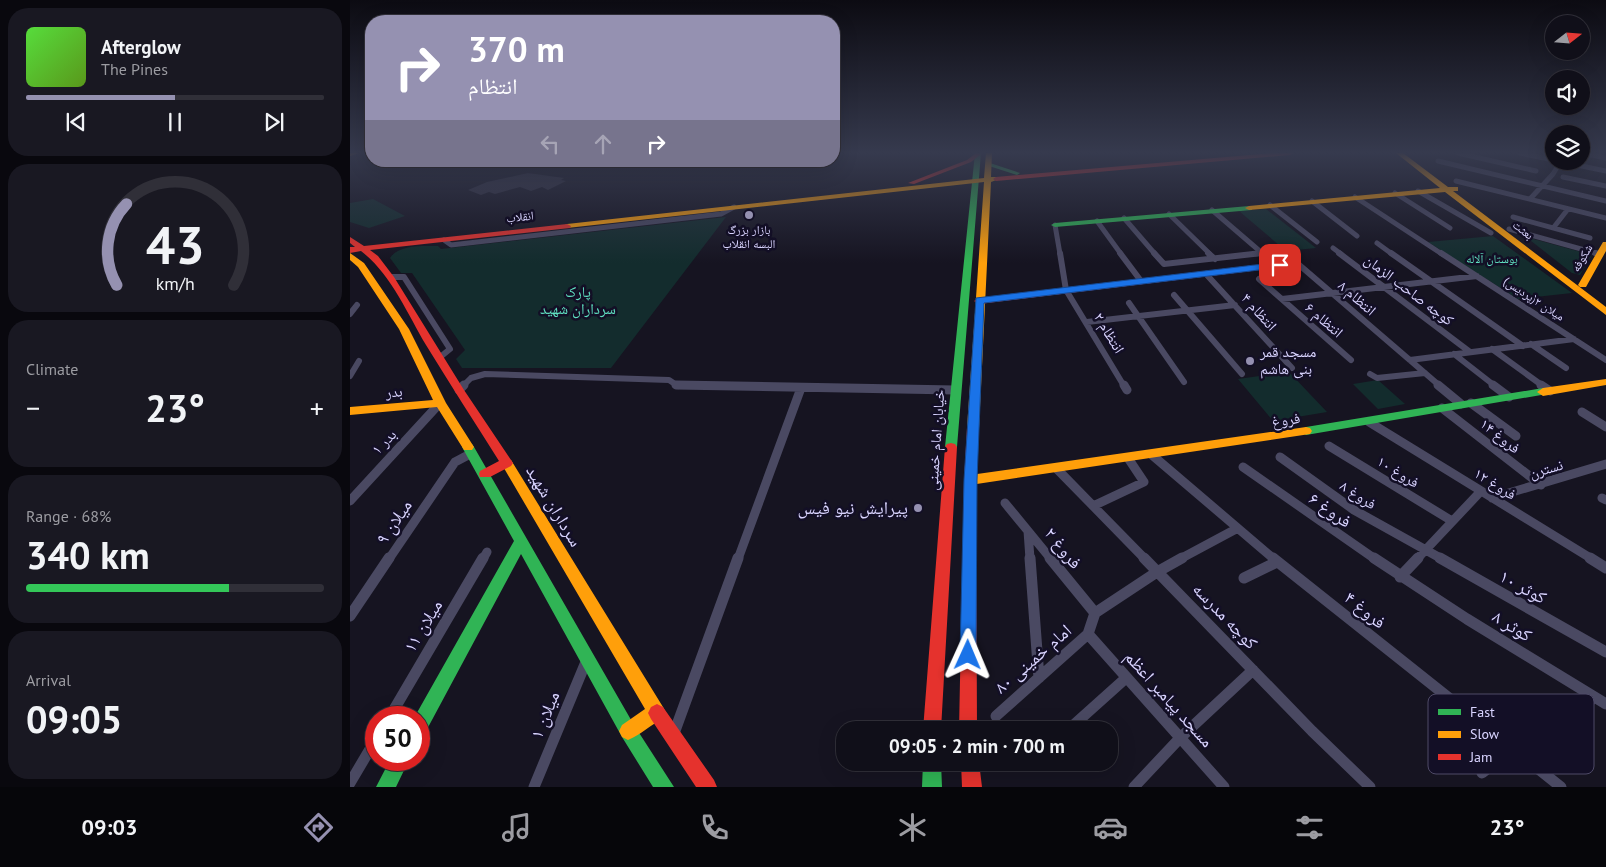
<!DOCTYPE html>
<meta charset="utf-8">
<style>
body{margin:0;font-family:"PT Sans","Noto Naskh Arabic",sans-serif;background:#191822;color:#f1f3f6;height:100vh;display:flex;flex-direction:column;font-size:19px;white-space:nowrap}
*{box-sizing:border-box;margin:0}
p{font-size:16px;color:#9c9ca2}
.icon{flex:none;width:28px;height:28px;fill:none;stroke:currentColor;stroke-width:2;stroke-linecap:round;stroke-linejoin:round}
.map{position:relative;flex:1;overflow:hidden}
.panel{display:flex;flex-direction:column;gap:8px;padding:8px;background:#09080e;width:350px}
.panel>*{flex:none}
.banner{position:absolute;left:15px;top:15px;width:475px;height:152px;border-radius:20px;box-shadow:0 5px 20px #0002,0 0 0 1px #302f38;background:#9591b1;color:#fff;overflow:hidden}
.needle{width:32px;rotate:73deg}
.buttons{position:absolute;left:1195px;top:15px;display:grid;gap:10px}
.buttons a{display:grid;place-items:center;width:45px;height:45px;border-radius:50%;background:#100f19;box-shadow:0 5px 20px #0002,0 0 0 1px #302f38;font-size:25px}
.speed{position:absolute;left:15px;top:706px;display:flex;gap:10px;font-size:25px;font-weight:700;text-align:center}
.speed>*{display:grid;place-content:center;width:65px;height:65px;border-radius:50%;background:#100f19;box-shadow:0 5px 20px #0002,0 0 0 1px #302f38;line-height:1}
.speed .limit{border:8px solid #d22;background:#fff;color:#111}
.pin{position:absolute;display:grid;place-items:center;width:42px;height:42px;color:#fff;margin:-21px;border-radius:10px;box-shadow:0 2px 8px #0006}
.me{position:absolute;width:55px;margin:-28px;rotate:1deg;stroke-linejoin:round;filter:drop-shadow(0 0 4px #0008)}
.turn{display:flex;align-items:center;gap:18px;height:105px;padding:0 20px;font-size:22px}
.turn .icon{width:65px;height:65px;stroke-width:2.5}
.turn b{display:block;font-size:35px;line-height:42px}
.lanes{display:flex;align-items:center;height:48px;padding:0 20px;background:#0003;justify-content:center;gap:25px;direction:ltr}
.lanes .off{opacity:.35}
.big{font-size:38px;font-weight:700;line-height:1.1}
.panel .tile{flex:1;display:flex;flex-direction:column;justify-content:center;gap:8px;min-width:0;padding:0 18px;border-radius:20px;background:#191822}
.panel .dial{align-items:center;gap:0}
.dial svg{height:130px;overflow:visible;fill:none;stroke:#302f38;stroke-width:7;stroke-linecap:round;text-anchor:middle}
.dial text{fill:#f1f3f6;stroke:none}
.song{display:flex;align-items:center;gap:15px}
.cover{width:60px;height:60px;border-radius:8px;background:linear-gradient(135deg,hsl(110 70% 55%),hsl(90 70% 35%))}
.played{height:5px;border-radius:2px;background:linear-gradient(90deg,#9591b1 50%,#302f38 50%)}
.keys{display:flex;justify-content:space-around;direction:ltr}
.heat{display:flex;justify-content:space-between;align-items:center;font-size:28px;direction:ltr}
.charge{height:8px;border-radius:4px;background:linear-gradient(90deg,#34c759 68%,#302f38 0)}
.trip{position:absolute;left:486px;top:721px;width:282px;height:50px;border-radius:20px;background:#100f19;box-shadow:0 5px 20px #0002,0 0 0 1px #302f38;font-weight:700;line-height:50px;text-align:center}
.menu{display:flex;height:80px;justify-content:space-around;align-items:center;background:#06060a;color:#9c9ca2}
.menu .icon{width:35px;height:35px}
.menu .selected{color:#9591b1}
.menu b{font-size:22px;color:#f1f3f6}
main{display:flex;flex:1;min-height:0}
.map>svg:first-child{display:block}
.green{fill:#132c2d}
.building{fill:#343243}
.lines{fill:none;stroke-linecap:round;stroke-linejoin:round}
.street-far3{stroke:#4a4962;stroke-width:5}
.street-far2{stroke:#4a4962;stroke-width:6}
.street-far1{stroke:#4a4962;stroke-width:9}
.street{stroke:#4a4962;stroke-width:11}
.fast{fill:#30b455;fill-rule:evenodd}
.slow{fill:#ff9f0a;fill-rule:evenodd}
.jam{fill:#e5322d;fill-rule:evenodd}
.route{fill:#1a73e8;stroke:#114b97}
.poi-dot{fill:#9591b1;stroke:#130f26;stroke-width:2}
.labels{text-anchor:middle;stroke-width:5;stroke-linejoin:round;paint-order:stroke}
.far-street-label{font-size:12px;fill:#d9d4ff;stroke:#130f26}
.far-poi-label{font-size:12px;fill:#d9d4ff;stroke:#130f26}
.far-park-label{font-size:12px;fill:#5fe0c0;stroke:#130f26}
.street-label{font-size:15px;fill:#d9d4ff;stroke:#130f26}
.park-label{font-size:15px;fill:#5fe0c0;stroke:#130f26}
.poi-label{font-size:15px;fill:#d9d4ff;stroke:#130f26;text-anchor:start}
.near-street-label{font-size:18px;fill:#d9d4ff;stroke:#130f26}
.near-poi-label{font-size:18px;fill:#d9d4ff;stroke:#130f26;text-anchor:end}
.key{fill:#130f26;stroke:#4e4a67;stroke-width:1}
.key-label{font-size:14px;fill:#d9d4ff}
</style>
<main>
<section class="panel">
<div class="tile">
<div class="song"><i class="cover"></i><div><b>Afterglow</b><p>The Pines</p></div></div>
<div class="played"></div>
<div class="keys"><svg class="icon" aria-label="previous" viewBox="0 0 24 24"><path d="M18 5L8 12l10 7zM5 5v14"/></svg><svg class="icon" aria-label="pause" viewBox="0 0 24 24"><path d="M8 5v14M16 5v14"/></svg><svg class="icon" aria-label="next" viewBox="0 0 24 24"><path d="M6 5l10 7-10 7zM19 5v14"/></svg></div>
</div>
<div class="tile dial"><svg viewBox="0 0 100 80">
<path d="M14 69A42 42 0 1 1 86 69"/>
<path d="M14 69A42 42 0 0 1 20 19" stroke="#9591b1"/>
<text x="50" y="56" font-size="32" font-weight="700">43</text>
<text x="50" y="72" font-size="11">km/h</text>
</svg></div>
<div class="tile"><p>Climate</p>
<div class="heat"><a>−</a><b class="big">23°</b><a>+</a></div>
</div>
<div class="tile"><p>Range · 68%</p><b class="big">340 km</b><div class="charge"></div></div>
<div class="tile"><p>Arrival</p><b class="big">09:05</b></div>
</section>
<div class="map">
<svg width="1256" height="787" viewBox="0 0 1256 787">
<rect width="100%" height="100%" fill="#161421"/>
<path class="green" d="M23,199L55,216L19,228L0,222V203Z
M916,209L966,248L936,251L889,211Z
M376,217L261,368H112L106,359L115,350L62,273H51L40,258C49,244 73,246 88,246L91,249Z
M1143,236L1222,293L1168,299L1078,242Z
M1176,237L1242,255L1230,275L1222,273Z
M939,372L977,412L923,421L888,379Z
M1028,380L1055,404L1028,409L1003,384Z"/>
<path class="building" d="M178,173L214,178L211,180L216,181L198,190L192,187L181,191L170,187L145,194L139,192L131,195L118,190L137,182Z"/>
<g class="lines">
<path class="street-far3" d="M1108,153L1186,171
M1170,153L1204,160
M1232,153L1256,158
M1088,161L1256,201
M1227,165L1256,171
M1213,177L1256,186
M1106,181L1256,218
M1068,191L1141,233
M1045,193L1100,228
M1005,197L1092,254
M1180,199L1203,174L1211,161
M962,201L1007,236
M920,205L967,242
M862,210L912,253
M819,214L860,254
M1163,217L1240,238
M774,218L805,254
M747,221L771,254
M705,225L710,254
M1204,227L1218,209
M1159,229L1249,254
M94,240L101,245L371,214L384,207
M1027,243L1042,254
M983,248L991,254
M905,254L912,253"/>
<path class="street-far2" d="M710,253L716,290L774,386
M770,253L791,281
M804,253L814,264L912,253
M858,253L865,259
M989,253L1120,352
M1041,253L1173,346
M1091,253L1256,360
M1245,253L1250,254
M947,263L1090,386
M856,274L942,368
M40,277H54L100,349L89,358
M909,279L1001,360
M824,295L892,374
M932,299L1127,276
M779,303L834,382
M0,314L7,305
M737,322L885,305
M1181,344L1216,368
M1142,349L1193,386
M1104,354L1145,386
M1060,360L1224,339
M1020,374L1027,378L1075,373
M0,376L9,361
M113,386L121,378L135,374L319,380L328,386"/>
<path class="street-far1" d="M326,385L605,390
M774,385L777,390
M1088,385L1111,404
M1143,385L1159,397
M1191,385L1200,391
M109,390L114,385
M1121,403L1166,436
M1092,408L1191,485
M1232,412L1256,427
M1019,422L1242,559
M979,446L1102,521
M802,455L924,559
M930,457L1004,510L1092,559
M893,467L1025,559
M706,468L795,559
M1142,498L1256,464
M1252,498L1256,500
M0,501L90,403
M655,503L701,559
M743,506L794,482L778,458
M678,531L680,559
M39,559L105,462L122,453
M133,559L137,552
M388,559L451,388
M830,559L886,529
M1067,559L1131,491"/>
<path class="street" d="M680,558L689,678
M700,558L745,613
M794,558L962,731L1020,787
M923,558L1211,787
M1024,558L1117,619L1256,704
M1090,558L1256,652
M1240,558L1256,568
M1050,577L1068,558
M894,578L927,562
M0,616L39,558
M738,634L874,787
M646,716L738,634L745,613L807,572L832,558
M39,718L133,558
M1228,720L1243,696
M718,730L776,678
M323,736L388,558
M1132,773L1163,749
M0,783L26,739
M184,787L238,657
M784,787L830,738L903,670"/>
<path class="fast" d="M625,153H631L607,447L605,450H597L595,447Z
M636,163H640L670,173L667,175L636,165Z
M899,206H902V210L705,227L701,225L705,223Z
M1193,388L1199,392L1197,394L956,435L950,431L956,427Z
M118,443L122,444L124,447L284,725L324,787H303L272,737L171,554L75,733L69,736V718H64L164,541L112,447L114,444Z
M40,760H59L46,787H26Z
M573,762H591L592,787H572Z"/>
<path class="slow" d="M0,153H9L0,156Z
M636,153H642L641,177H646L649,179L641,182L629,428L623,432L617,428L634,182L217,228L213,226L217,224L634,178Z
M1046,153H1053L1098,187H1108V191H1103L1256,307V315L1095,192L899,210L895,208L899,206L1090,188Z
M1253,242H1256V251L1236,287H1230L1228,285Z
M0,253L14,263L59,329L96,403L124,447L122,450H114L87,407L0,415V407L83,400L49,329L8,267L0,260Z
M1256,379V385L1193,396L1187,392L1193,388Z
M956,427L960,428L962,431L960,434L620,485L615,483L614,480L615,477L620,475Z
M157,459L161,460L313,707L316,713L313,719C301,724 291,735 278,740L272,737L269,731L272,725L295,709L151,463L153,460Z"/>
<path class="jam" d="M626,153L631,154L621,162L564,184L558,183L617,160Z
M922,153H943L940,155L646,181L643,179L646,177Z
M217,224L221,226L220,228L20,250L28,256L44,277L114,390L163,463L161,466L140,477H130L129,474L130,471L149,461C125,423 100,384 76,345C57,313 41,274 11,251L0,253V247H5L0,243V237L14,246Z
M947,260L951,263L950,265L629,304L624,301L629,298Z
M623,424L629,428L626,480L627,730H609L614,480L617,428Z
M601,443L605,444L607,447L591,730H573L595,447L597,444Z
M307,704L313,707L364,780L367,787H346L301,719L298,713L301,707Z
M611,762H629L632,787H612Z"/>
</g>
<linearGradient id="sky" x2="0" y2="1"><stop stop-color="#0c0b12"/><stop offset="0.58" stop-color="#363a4e"/><stop offset="1" stop-color="#363a4e" stop-opacity="0"/></linearGradient>
<rect width="1256" height="263" fill="url(#sky)"/>
<path class="route" d="M930,262L935,265L934,267L634,303L627,480L626,655L624,660L618,662L612,660L610,655L614,480L626,298Z"/>
<g class="poi-dot">
<circle cx="399" cy="215" r="5"/>
<circle cx="900" cy="361" r="5"/>
<circle cx="568" cy="508" r="5"/>
</g>
<g class="labels">
<g class="far-street-label">
<text transform="translate(170 217) rotate(-6)" y="4">انقلاب</text>
<text transform="translate(1173 230) rotate(38)" y="4">بعثت</text>
<text transform="translate(1232 258) rotate(-60)" y="4">شکوفه</text>
<text transform="translate(1184 299) rotate(33)" y="4">میلان ۲(پردیس)</text>
</g>
<g class="far-poi-label">
<text x="399" y="234">بازار بزرگ<tspan x="399" dy="14">البسه انقلاب</tspan></text>
</g>
<g class="far-park-label">
<text x="1142" y="263">بوستان آلاله</text>
</g>
<g class="street-label">
<text transform="translate(1059 290) rotate(37)" y="5">کوچه صاحب الزمان</text>
<text transform="translate(1007 298) rotate(41)" y="5">انتظام ۸</text>
<text transform="translate(909 312) rotate(48)" y="5">انتظام ۴</text>
<text transform="translate(974 320) rotate(41)" y="5">انتظام ۶</text>
<text transform="translate(759 333) rotate(59)" y="5">انتظام ۲</text>
<text transform="translate(44 392) rotate(-5)" y="5">بدر</text>
<text transform="translate(936 420) rotate(-8)" y="5">فروغ</text>
<text transform="translate(1150 436) rotate(38)" y="5">فروغ ۱۴</text>
<text transform="translate(586 440) rotate(-86)" y="5">خیابان امام خمینی</text>
<text transform="translate(34 442) rotate(-46)" y="5">بدر ۱</text>
<text transform="translate(1196 469) rotate(-16)" y="5">نسترن</text>
<text transform="translate(1048 472) rotate(32)" y="5">فروغ ۱۰</text>
<text transform="translate(1145 484) rotate(32)" y="5">فروغ ۱۲</text>
<text transform="translate(1008 495) rotate(33)" y="5">فروغ ۸</text>
</g>
<g class="park-label">
<text x="228" y="297">پارک<tspan x="228" dy="17">سرداران شهید</tspan></text>
</g>
<g class="poi-label">
<text x="910" y="357">مسجد قمر<tspan x="910" dy="17">بنی هاشم</tspan></text>
</g>
<g class="near-street-label">
<text transform="translate(204 506) rotate(59)" y="6">سرداران شهید</text>
<text transform="translate(980 510) rotate(35)" y="6">فروغ ۶</text>
<text transform="translate(44 522) rotate(-56)" y="6">میلان ۹</text>
<text transform="translate(713 548) rotate(51)" y="6">فروغ ۲</text>
<text transform="translate(1173 587) rotate(29)" y="6">کوثر ۱۰</text>
<text transform="translate(1015 610) rotate(39)" y="6">فروغ ۴</text>
<text transform="translate(875 616) rotate(46)" y="6">کوچه مدرسه</text>
<text transform="translate(73 626) rotate(-59)" y="6">میلان ۱۱</text>
<text transform="translate(1162 626) rotate(32)" y="6">کوثر ۸</text>
<text transform="translate(683 659) rotate(-41)" y="6">امام خمینی ۸۰</text>
<text transform="translate(819 699) rotate(48)" y="6">مسجد پیامبر اعظم</text>
<text transform="translate(195 715) rotate(-68)" y="6">میلان ۱</text>
</g>
<g class="near-poi-label">
<text x="558" y="514">پیرایش نیو فیس</text>
</g>
</g>
<rect x="1078" y="694" width="166" height="80" rx="8" class="key"/>
<rect x="1088" y="709" width="23" height="6" fill="#30b455"/>
<rect x="1088" y="731" width="23" height="7" fill="#ff9f0a"/>
<rect x="1088" y="754" width="23" height="6" fill="#e5322d"/>
<g class="key-label">
<text x="1120" y="717">Fast</text>
<text x="1120" y="739">Slow</text>
<text x="1120" y="762">Jam</text>
</g>
</svg>
<div class="buttons">
<a><svg class="needle" viewBox="-14 -14 28 28"><path d="M0-13l5 13h-10z" fill="#e53935"/><path d="M0 13l5-13h-10z" fill="#9c9ca2"/></svg></a>
<a><svg class="icon" aria-label="sound" viewBox="0 0 24 24"><path d="M4 9h4l5-4v14l-5-4H4zM17 9q2 3 0 6"/></svg></a>
<a><svg class="icon" aria-label="layers" viewBox="0 0 24 24"><path d="M12 4l9 5-9 5-9-5zM3 14l9 5 9-5"/></svg></a>
</div>
<div class="speed"><div class="limit">50</div></div>
<div class="pin" style="left:930px;top:265px;background:#d93025"><svg class="icon" aria-label="arrive" viewBox="0 0 24 24"><path d="M6 21V4h12l-3 4 3 4H6"/></svg></div>
<svg class="me" style="left:618px;top:655px" viewBox="-20 -20 40 40"><path d="M0-17L14 15 0 8-14 15z" fill="#1a73e8" stroke="#fff" stroke-width="4"/></svg>
<div class="trip">09:05 · 2 min · 700 m</div>
<div class="banner">
<div class="turn"><svg class="icon" aria-label="right" viewBox="0 0 24 24"><path d="M7 20v-9h11M14 6l5 5-5 5"/></svg><div><b>370 m</b>انتظام</div></div>
<div class="lanes"><svg class="icon off" aria-label="left" viewBox="0 0 24 24"><path d="M17 20v-9H6M10 6l-5 5 5 5"/></svg><svg class="icon off" aria-label="ahead" viewBox="0 0 24 24"><path d="M12 20V5M6 11l6-6 6 6"/></svg><svg class="icon" aria-label="right" viewBox="0 0 24 24"><path d="M7 20v-9h11M14 6l5 5-5 5"/></svg></div>
</div>
</div>
</main>
<nav class="menu">
<b>09:03</b>
<svg class="icon selected" aria-label="directions" viewBox="0 0 24 24"><path d="M12 3l9 9-9 9-9-9zM9 14v-3h6M13 9l2 2-2 2"/></svg>
<svg class="icon" aria-label="music" viewBox="0 0 24 24"><path d="M9 18V5l10-2v13"/><circle cx="6" cy="18" r="3"/><circle cx="16" cy="16" r="3"/></svg>
<svg class="icon" aria-label="phone" viewBox="0 0 24 24"><path d="M5 4h4l2 5-3 2q2 4 5 5l2-3 5 2v4C11 20 4 13 5 4z"/></svg>
<svg class="icon" aria-label="climate" viewBox="0 0 24 24"><path d="M12 3v18M4 7l16 10M4 17L20 7"/></svg>
<svg class="icon" aria-label="car" viewBox="0 0 24 24"><path d="M5 17H2v-5l4-1 3-4h7l3 4 3 1v5h-3M9 17h6M6 11h13"/><circle cx="7" cy="17" r="2"/><circle cx="17" cy="17" r="2"/></svg>
<svg class="icon" aria-label="filters" viewBox="0 0 24 24"><path d="M4 7h16M4 17h16"/><circle cx="9" cy="7" r="2"/><circle cx="15" cy="17" r="2"/></svg>
<b>23°</b>
</nav>
